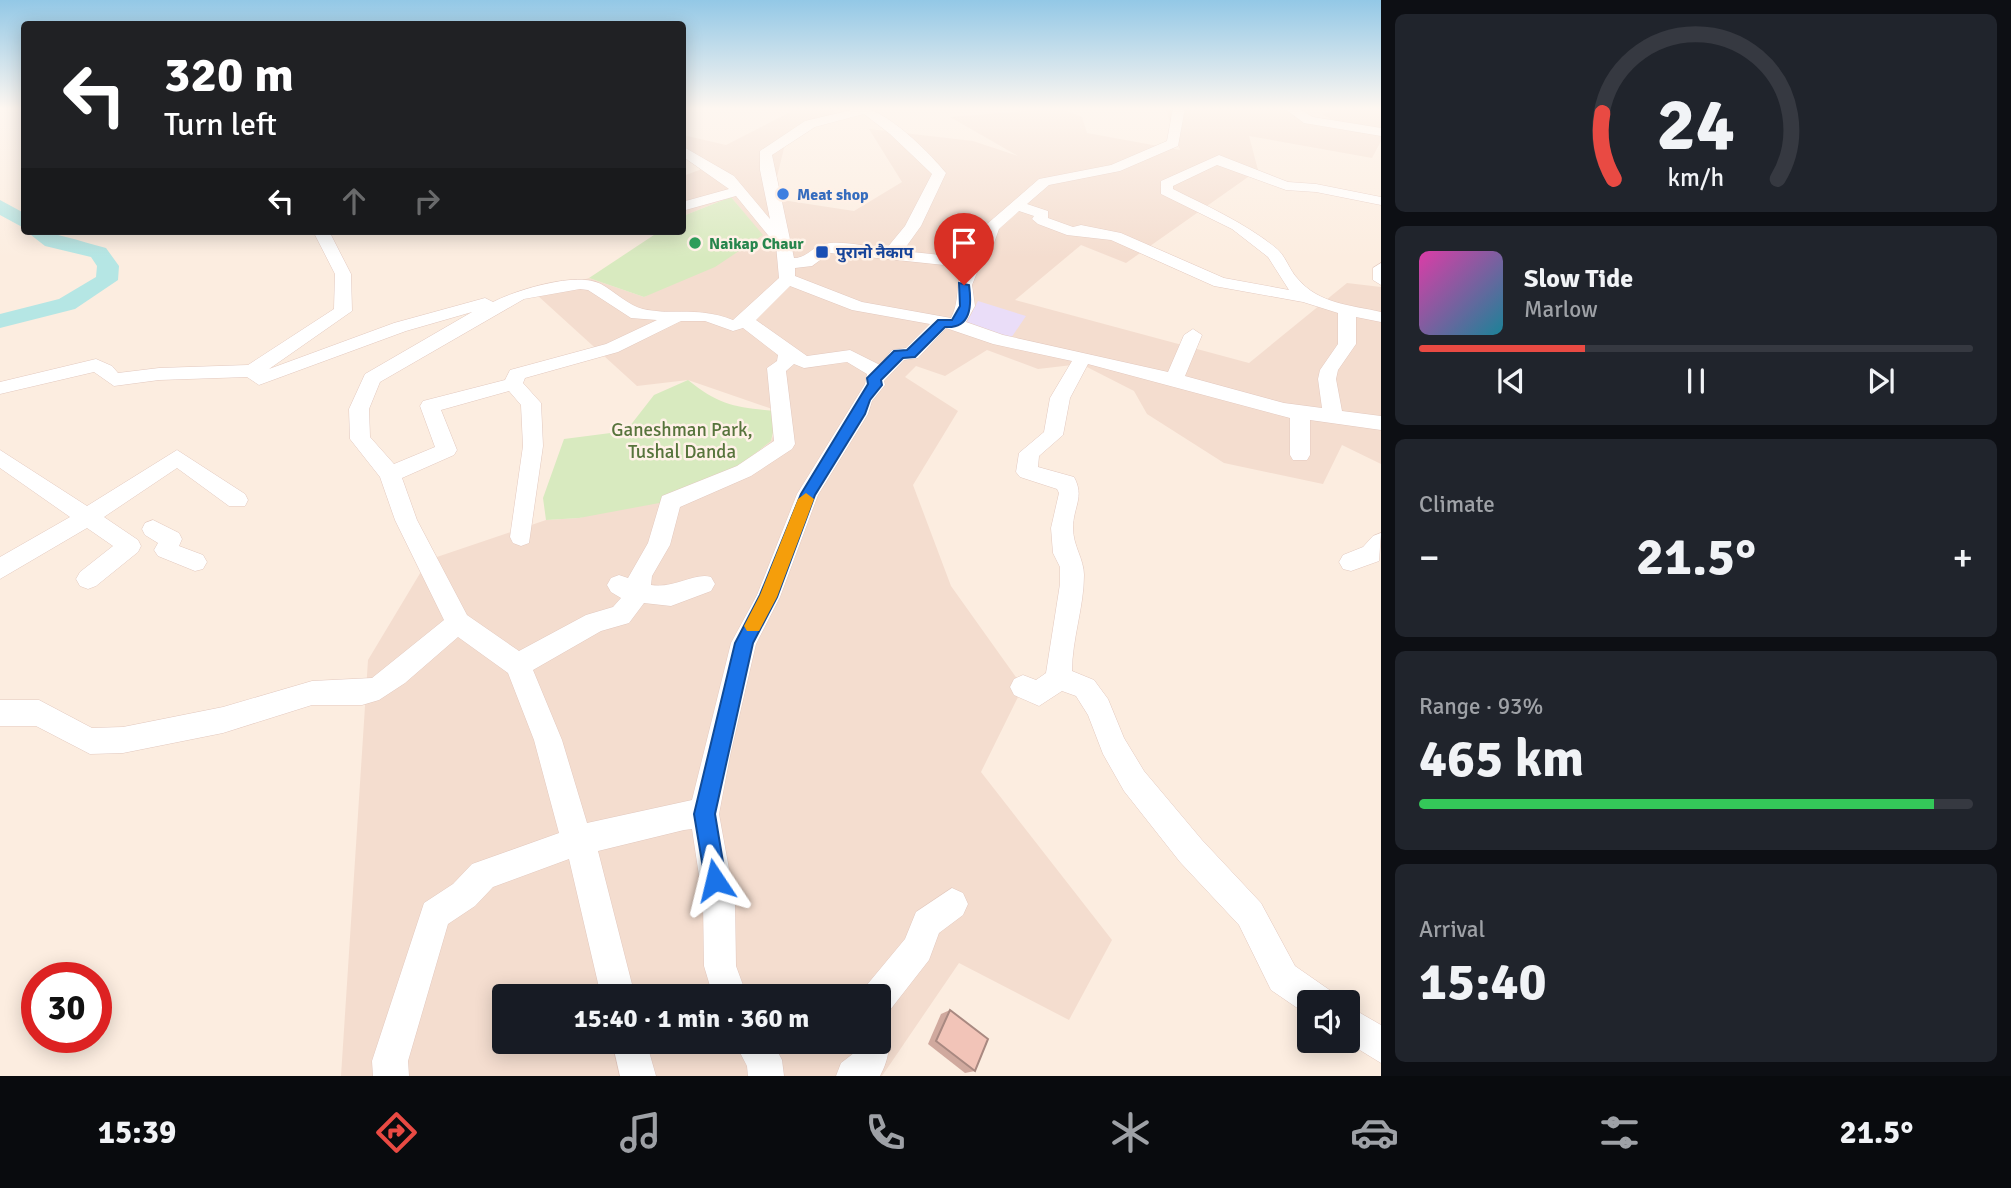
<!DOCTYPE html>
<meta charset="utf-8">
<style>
body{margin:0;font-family:Signika,"Noto Sans Devanagari",sans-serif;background:#20242c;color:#f1f3f6;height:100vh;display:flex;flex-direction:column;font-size:26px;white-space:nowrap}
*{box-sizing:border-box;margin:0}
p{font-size:23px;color:#9ea1a6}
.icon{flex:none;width:38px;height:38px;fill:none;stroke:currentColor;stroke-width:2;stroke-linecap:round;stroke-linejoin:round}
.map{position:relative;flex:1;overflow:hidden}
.sheet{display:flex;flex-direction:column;gap:14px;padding:14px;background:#0d0f14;width:630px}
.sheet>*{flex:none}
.banner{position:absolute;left:21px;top:21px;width:665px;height:214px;border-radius:7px;box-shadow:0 4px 18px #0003;background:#202124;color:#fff;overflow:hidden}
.fabs{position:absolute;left:1297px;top:990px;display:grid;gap:14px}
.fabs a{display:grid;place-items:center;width:63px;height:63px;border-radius:7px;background:#171b24;box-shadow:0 4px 18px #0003;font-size:35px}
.speed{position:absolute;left:21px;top:962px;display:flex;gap:14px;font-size:35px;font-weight:700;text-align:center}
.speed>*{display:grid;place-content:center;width:91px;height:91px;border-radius:50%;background:#171b24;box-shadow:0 4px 18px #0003;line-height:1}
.speed .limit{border:10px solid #d22;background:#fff;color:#111}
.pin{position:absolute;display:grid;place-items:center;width:60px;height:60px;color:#fff;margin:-72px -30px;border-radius:50% 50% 50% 0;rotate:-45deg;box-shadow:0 0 7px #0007}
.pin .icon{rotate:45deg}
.me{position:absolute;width:77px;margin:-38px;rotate:350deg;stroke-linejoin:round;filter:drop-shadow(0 0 5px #0008)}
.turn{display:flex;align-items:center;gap:24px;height:147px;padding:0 28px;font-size:32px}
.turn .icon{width:91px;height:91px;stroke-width:2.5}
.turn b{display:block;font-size:49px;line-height:60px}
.lanes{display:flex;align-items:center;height:66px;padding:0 28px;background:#0003;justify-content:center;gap:35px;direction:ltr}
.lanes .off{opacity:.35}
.big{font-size:52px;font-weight:700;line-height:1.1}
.sheet .card{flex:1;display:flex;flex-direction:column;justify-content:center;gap:10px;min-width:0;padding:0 24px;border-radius:10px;background:#20242c}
.sheet .dial{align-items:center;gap:0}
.dial svg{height:182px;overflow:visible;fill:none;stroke:#363941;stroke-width:7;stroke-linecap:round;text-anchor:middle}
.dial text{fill:#f1f3f6;stroke:none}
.song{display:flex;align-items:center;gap:21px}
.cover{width:84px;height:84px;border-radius:10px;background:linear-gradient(135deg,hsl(320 70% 55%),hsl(190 70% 35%))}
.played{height:7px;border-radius:4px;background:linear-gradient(90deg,#e94a43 30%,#363941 30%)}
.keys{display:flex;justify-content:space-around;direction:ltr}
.heat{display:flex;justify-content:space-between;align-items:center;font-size:38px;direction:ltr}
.charge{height:10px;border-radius:5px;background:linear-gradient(90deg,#34c759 93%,#363941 0)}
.trip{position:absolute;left:492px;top:984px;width:399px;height:70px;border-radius:7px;background:#171b24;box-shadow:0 4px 18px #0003;font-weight:700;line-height:70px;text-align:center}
.tab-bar{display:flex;height:112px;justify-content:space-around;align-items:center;background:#090b0e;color:#9ea1a6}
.tab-bar .icon{width:49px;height:49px}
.tab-bar .on{color:#e94a43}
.tab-bar b{font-size:32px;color:#f1f3f6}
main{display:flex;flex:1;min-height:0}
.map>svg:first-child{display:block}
.residential{fill:#f4ddcf;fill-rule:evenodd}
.education{fill:#eaddf8}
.green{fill:#d8eabf}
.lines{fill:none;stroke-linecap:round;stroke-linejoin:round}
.river{fill:#b5e6e4;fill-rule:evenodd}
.minor-casing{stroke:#e3c9bf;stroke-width:1}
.minor{fill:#fff;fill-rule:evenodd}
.wall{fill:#d0a99e}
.building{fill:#f2c4b8;stroke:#a98981;stroke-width:2}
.route{fill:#1a73e8;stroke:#114b97;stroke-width:2}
.slow{fill:#f59e0b}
.shop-dot{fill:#3f7fe0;stroke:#fff1e7;stroke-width:2.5}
.leisure-dot{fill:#2e9e5b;stroke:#fff1e7;stroke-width:2.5}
.transit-dot{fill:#1a4fb4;stroke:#fff1e7;stroke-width:2.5}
.labels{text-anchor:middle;stroke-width:5;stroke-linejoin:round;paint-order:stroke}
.far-shop-label{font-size:16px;font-weight:bold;fill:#366cbe;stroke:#fff1e7;text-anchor:start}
.far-leisure-label{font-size:16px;font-weight:bold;fill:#27864d;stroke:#fff1e7;text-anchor:start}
.far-transit-label{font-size:16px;font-weight:bold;fill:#164399;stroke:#fff1e7;text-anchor:start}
.park-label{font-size:19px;fill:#57743c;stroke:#fff1e7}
</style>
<main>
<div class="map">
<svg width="1381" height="1076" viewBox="0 0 1381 1076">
<rect width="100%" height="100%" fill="#fcede0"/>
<path class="residential" d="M791,108H841L786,140L772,197L769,198L854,211L902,182L869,129L973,141L1018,156L950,117L1061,108L1082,117L1087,133L1180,150L1165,108H1293L1310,120L1339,124L1322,114L1344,108H1381V141L1372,158L1249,136L1258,170L1126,263L1081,245L1015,300L1249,363L1347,283L1381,287V464L1342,445L1323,484L1224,463L1147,414L1134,391L1081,364L1038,369L987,350L945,376L916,366L905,377L958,411L913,485L951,586L1023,687L981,772L1112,940L1069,1020L959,963L882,1076H341L368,660L428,560L546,520L579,518L734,470L771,441L781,412L688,380L637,386L537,295L589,278L644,297L762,235L731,197L683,216V176L702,169L683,144V135L726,145L790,112ZM504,996H878V1041H504Z"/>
<path class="education" d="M978,301L1026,316L1011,338L998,334L967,322Z"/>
<path class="green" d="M731,197L763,235L715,267L644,297L589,278L660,231H682L683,216Z
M688,380C720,406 738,408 778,411L771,441L734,470L670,501L579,518L546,520L543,498L564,439L626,431L654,395Z"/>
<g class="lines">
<path class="river" d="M0,200L24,213V228L0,215Z
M26,231C53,231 79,241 106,248L119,266L118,280L75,309L0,328V314L59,299L96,277L97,266L91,257L45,246Z"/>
<g class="minor-casing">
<path id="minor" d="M860,108C884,107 930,153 946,173L921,226L903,251L969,258L987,224L1039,179L1111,165L1167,141L1173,108H1185L1178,146L1120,171L1049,185L1027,204L1048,211V218L1073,227L1081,225L1121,233L1224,278L1289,290L1268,257L1232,229L1161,194V181L1219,155L1288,182L1316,184L1381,197V205L1316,192L1286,190L1217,165L1173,186V189C1209,207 1245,223 1276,248C1286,256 1289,270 1298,279C1319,304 1351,305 1381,312V322L1356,317V344L1338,370L1336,379L1342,411L1381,416V430L1310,420V455L1307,460H1293L1290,455V418L1088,364L1070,398L1063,435L1039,456L1038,467L1074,477C1085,497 1073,507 1073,528C1073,546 1084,559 1084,575C1084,607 1072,639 1072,671L1094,680L1108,699L1124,738L1144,771L1202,840L1261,903L1295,966L1331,991L1336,1003H1309V1016L1271,990L1239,925L1180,862L1124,791L1103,754L1088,715L1076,696L1062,691L1039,706L1014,695L1010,687L1014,679L1023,675L1036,680L1046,673L1060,584V567L1053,553L1051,528L1059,493L1057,489L1020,477L1016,472L1019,453L1044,432L1050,398L1072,361L993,344L946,328L918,358L904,360L884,381L885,385L872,401L868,414L818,495L780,597L756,644L730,756L719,814L735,902L736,966L747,996H713L704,966L703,902L692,829L684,830L598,851L635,996H601L569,859L493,887L475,906L448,924L408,1061L409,1076H373L372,1061L424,903L453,884L472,864L559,833L534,740L508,673L458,637L405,683L379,700L362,705H312L223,733L123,753L90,754L36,726H0V700H39L92,728L123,727L223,707L312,681L372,678L444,620L395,520L380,477L350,439L349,409L365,374L472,312L406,331L259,385L247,377L159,380L114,386L94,372L0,394V382L96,359L112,366L118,373L159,368L248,365L334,309L335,274L313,231H329L351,274L352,311L269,369L394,323L485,298L493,302C516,290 577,271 601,284C614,291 629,306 643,309C676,316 696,306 733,320L779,278L776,245L736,196L682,211V202L729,189L682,156V146L734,176L770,219L760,170V151L805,121ZM864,114L890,134L932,174L905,226L886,249C867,247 843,240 824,244C812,247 807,258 794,258L772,155L815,127ZM1019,211L1034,216L1032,219L1038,224L1067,235L1111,240L1214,286L1303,302L1338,313V344L1320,370L1318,379L1322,408L1284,403L1185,376L1202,335L1193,329L1184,335L1168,372L1003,335L966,322L975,306L972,285L980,265L990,254L999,229ZM830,253L963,267C955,286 960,301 951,318L862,302L795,276V268L812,266ZM790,286L852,310L930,324L906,348L892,350L880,365L850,350L807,356L756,320ZM580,289L588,290L631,318L657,320L606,344L510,370L505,380L423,401L420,406L435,447L394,464L370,437L369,409L380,382L524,299ZM681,321H705L733,331L743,328L778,355L777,361L767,368L774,441L737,466L662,496L648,543L628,578L619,575L611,578L607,585L611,592L621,598L613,607L586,615L519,651L467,615L417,520L402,478L454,455L457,450L441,410L509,391L521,405L523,446L510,537L513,543L521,546L529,543L543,446L541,403L523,383L525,378L618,352ZM847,362L867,374L865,384L797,494L757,595L731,643L692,800L587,823L562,740L533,670L601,631L629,623L644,603L671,606L711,591L715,584L711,577C695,572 674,589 651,585L652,576L670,545L680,507L751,476L792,449L795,444L786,371L794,364L804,368Z
M1284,108H1298L1313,117L1381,128V136L1304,123Z
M1381,263V285L1373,280V268Z
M0,450L87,506L177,450L245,494L248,500L245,506H229L177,468L104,517L138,540L141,546L138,552L96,586L88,589L80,586L76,579L80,572L113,546L87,528L0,579V557L70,517L0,468Z
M153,520L179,533L182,539L179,546L203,555L207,562L203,569L195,571L158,556L154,550L158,543L145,535L142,529L145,523Z
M1381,533L1379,561L1351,571L1343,569L1339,562L1343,555L1363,547L1373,536Z
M952,888L963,893L968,904L963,915L939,933L929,960L890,1010L878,1015V996H862L866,986L905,939L916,912Z
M1348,1006L1381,1025V1063L1345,1041H1348Z
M878,1027C895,1039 888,1061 880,1076H836L841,1063L854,1053L853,1041H878Z
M612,1041H646L656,1076H620Z
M734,1041H772L782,1060L784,1076H748L747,1066Z"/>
</g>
<use href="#minor" class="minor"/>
</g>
<path class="wall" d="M950,1010L975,1071L965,1073L928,1044L941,1014Z"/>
<path class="building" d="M950,1010L988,1039L975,1071L936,1041Z"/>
<linearGradient id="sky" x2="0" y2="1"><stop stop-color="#93c8e6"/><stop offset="0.42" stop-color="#fef7f1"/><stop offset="1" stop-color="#fef7f1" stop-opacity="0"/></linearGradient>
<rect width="1381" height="258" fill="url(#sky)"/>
<path class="route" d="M959,283L969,285C972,306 971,329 945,327L915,357L903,358L881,380L882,385L870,400L865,414L815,495L777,597L753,643L715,814L726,880L723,887L715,891L708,887L705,880L694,814L735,643L760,595L801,494L868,384L867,378L894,351L907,350L938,320H952L960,306Z"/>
<path class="slow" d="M806,493L814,499L777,597L759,631H747L744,626L760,595L798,499Z"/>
<circle class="shop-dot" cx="783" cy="194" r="7"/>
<circle class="leisure-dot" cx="695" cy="243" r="7"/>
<rect class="transit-dot" x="815" y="245" width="14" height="14" rx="3.5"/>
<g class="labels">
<g class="far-shop-label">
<text x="797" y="200">Meat shop</text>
</g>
<g class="far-leisure-label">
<text x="709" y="249">Naikap Chaur</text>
</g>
<g class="far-transit-label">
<text x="836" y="258">पुरानो नैकाप</text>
</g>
<g class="park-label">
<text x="682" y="436">Ganeshman Park,<tspan x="682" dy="22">Tushal Danda</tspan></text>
</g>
</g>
</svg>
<div class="fabs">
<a><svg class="icon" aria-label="sound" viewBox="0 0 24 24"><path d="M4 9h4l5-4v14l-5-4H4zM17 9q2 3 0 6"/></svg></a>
</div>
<div class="speed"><div class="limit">30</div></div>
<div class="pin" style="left:964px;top:285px;background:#d93025"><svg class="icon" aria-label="arrive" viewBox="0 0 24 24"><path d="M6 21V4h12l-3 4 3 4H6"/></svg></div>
<svg class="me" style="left:715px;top:880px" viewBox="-20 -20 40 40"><path d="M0-17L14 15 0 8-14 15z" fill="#1a73e8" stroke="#fff" stroke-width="4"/></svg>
<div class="trip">15:40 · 1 min · 360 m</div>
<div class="banner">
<div class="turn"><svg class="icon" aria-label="left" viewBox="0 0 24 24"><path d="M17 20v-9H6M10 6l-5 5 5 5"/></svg><div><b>320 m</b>Turn left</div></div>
<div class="lanes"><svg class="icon" aria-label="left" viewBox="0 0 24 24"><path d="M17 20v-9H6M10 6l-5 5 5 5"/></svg><svg class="icon off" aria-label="ahead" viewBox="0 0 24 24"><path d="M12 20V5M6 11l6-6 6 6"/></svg><svg class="icon off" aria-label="right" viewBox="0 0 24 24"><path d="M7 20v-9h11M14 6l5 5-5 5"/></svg></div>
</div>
</div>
<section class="sheet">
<div class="card dial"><svg viewBox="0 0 100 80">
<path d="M14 69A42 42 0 1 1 86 69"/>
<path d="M14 69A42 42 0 0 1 9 40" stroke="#e94a43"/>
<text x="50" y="56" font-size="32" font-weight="700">24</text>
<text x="50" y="72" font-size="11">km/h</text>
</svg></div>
<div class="card">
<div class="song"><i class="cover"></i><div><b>Slow Tide</b><p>Marlow</p></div></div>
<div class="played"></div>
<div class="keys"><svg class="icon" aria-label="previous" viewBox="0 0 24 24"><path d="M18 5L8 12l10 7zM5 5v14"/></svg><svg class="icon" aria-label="pause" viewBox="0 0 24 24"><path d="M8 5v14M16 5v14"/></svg><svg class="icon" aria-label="next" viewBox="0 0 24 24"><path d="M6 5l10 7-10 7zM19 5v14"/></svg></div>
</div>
<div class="card"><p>Climate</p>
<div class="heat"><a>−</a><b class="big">21.5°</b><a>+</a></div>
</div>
<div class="card"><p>Range · 93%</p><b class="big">465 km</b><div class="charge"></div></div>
<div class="card"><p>Arrival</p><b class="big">15:40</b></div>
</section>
</main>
<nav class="tab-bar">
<b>15:39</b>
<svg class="icon on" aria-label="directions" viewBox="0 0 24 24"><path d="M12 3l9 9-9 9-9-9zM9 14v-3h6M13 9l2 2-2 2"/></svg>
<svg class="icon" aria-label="music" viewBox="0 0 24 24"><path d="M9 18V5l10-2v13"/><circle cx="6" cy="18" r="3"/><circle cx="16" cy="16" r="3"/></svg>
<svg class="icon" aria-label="phone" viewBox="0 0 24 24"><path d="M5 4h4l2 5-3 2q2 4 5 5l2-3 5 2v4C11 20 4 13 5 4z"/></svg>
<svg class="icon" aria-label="climate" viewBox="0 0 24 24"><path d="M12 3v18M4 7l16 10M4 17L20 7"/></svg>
<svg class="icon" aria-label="car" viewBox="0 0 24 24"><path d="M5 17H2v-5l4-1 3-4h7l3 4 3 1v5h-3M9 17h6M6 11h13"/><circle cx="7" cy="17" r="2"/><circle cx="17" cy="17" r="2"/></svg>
<svg class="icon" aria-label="filters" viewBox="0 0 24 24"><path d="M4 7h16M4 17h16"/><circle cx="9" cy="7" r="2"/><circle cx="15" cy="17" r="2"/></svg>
<b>21.5°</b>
</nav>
